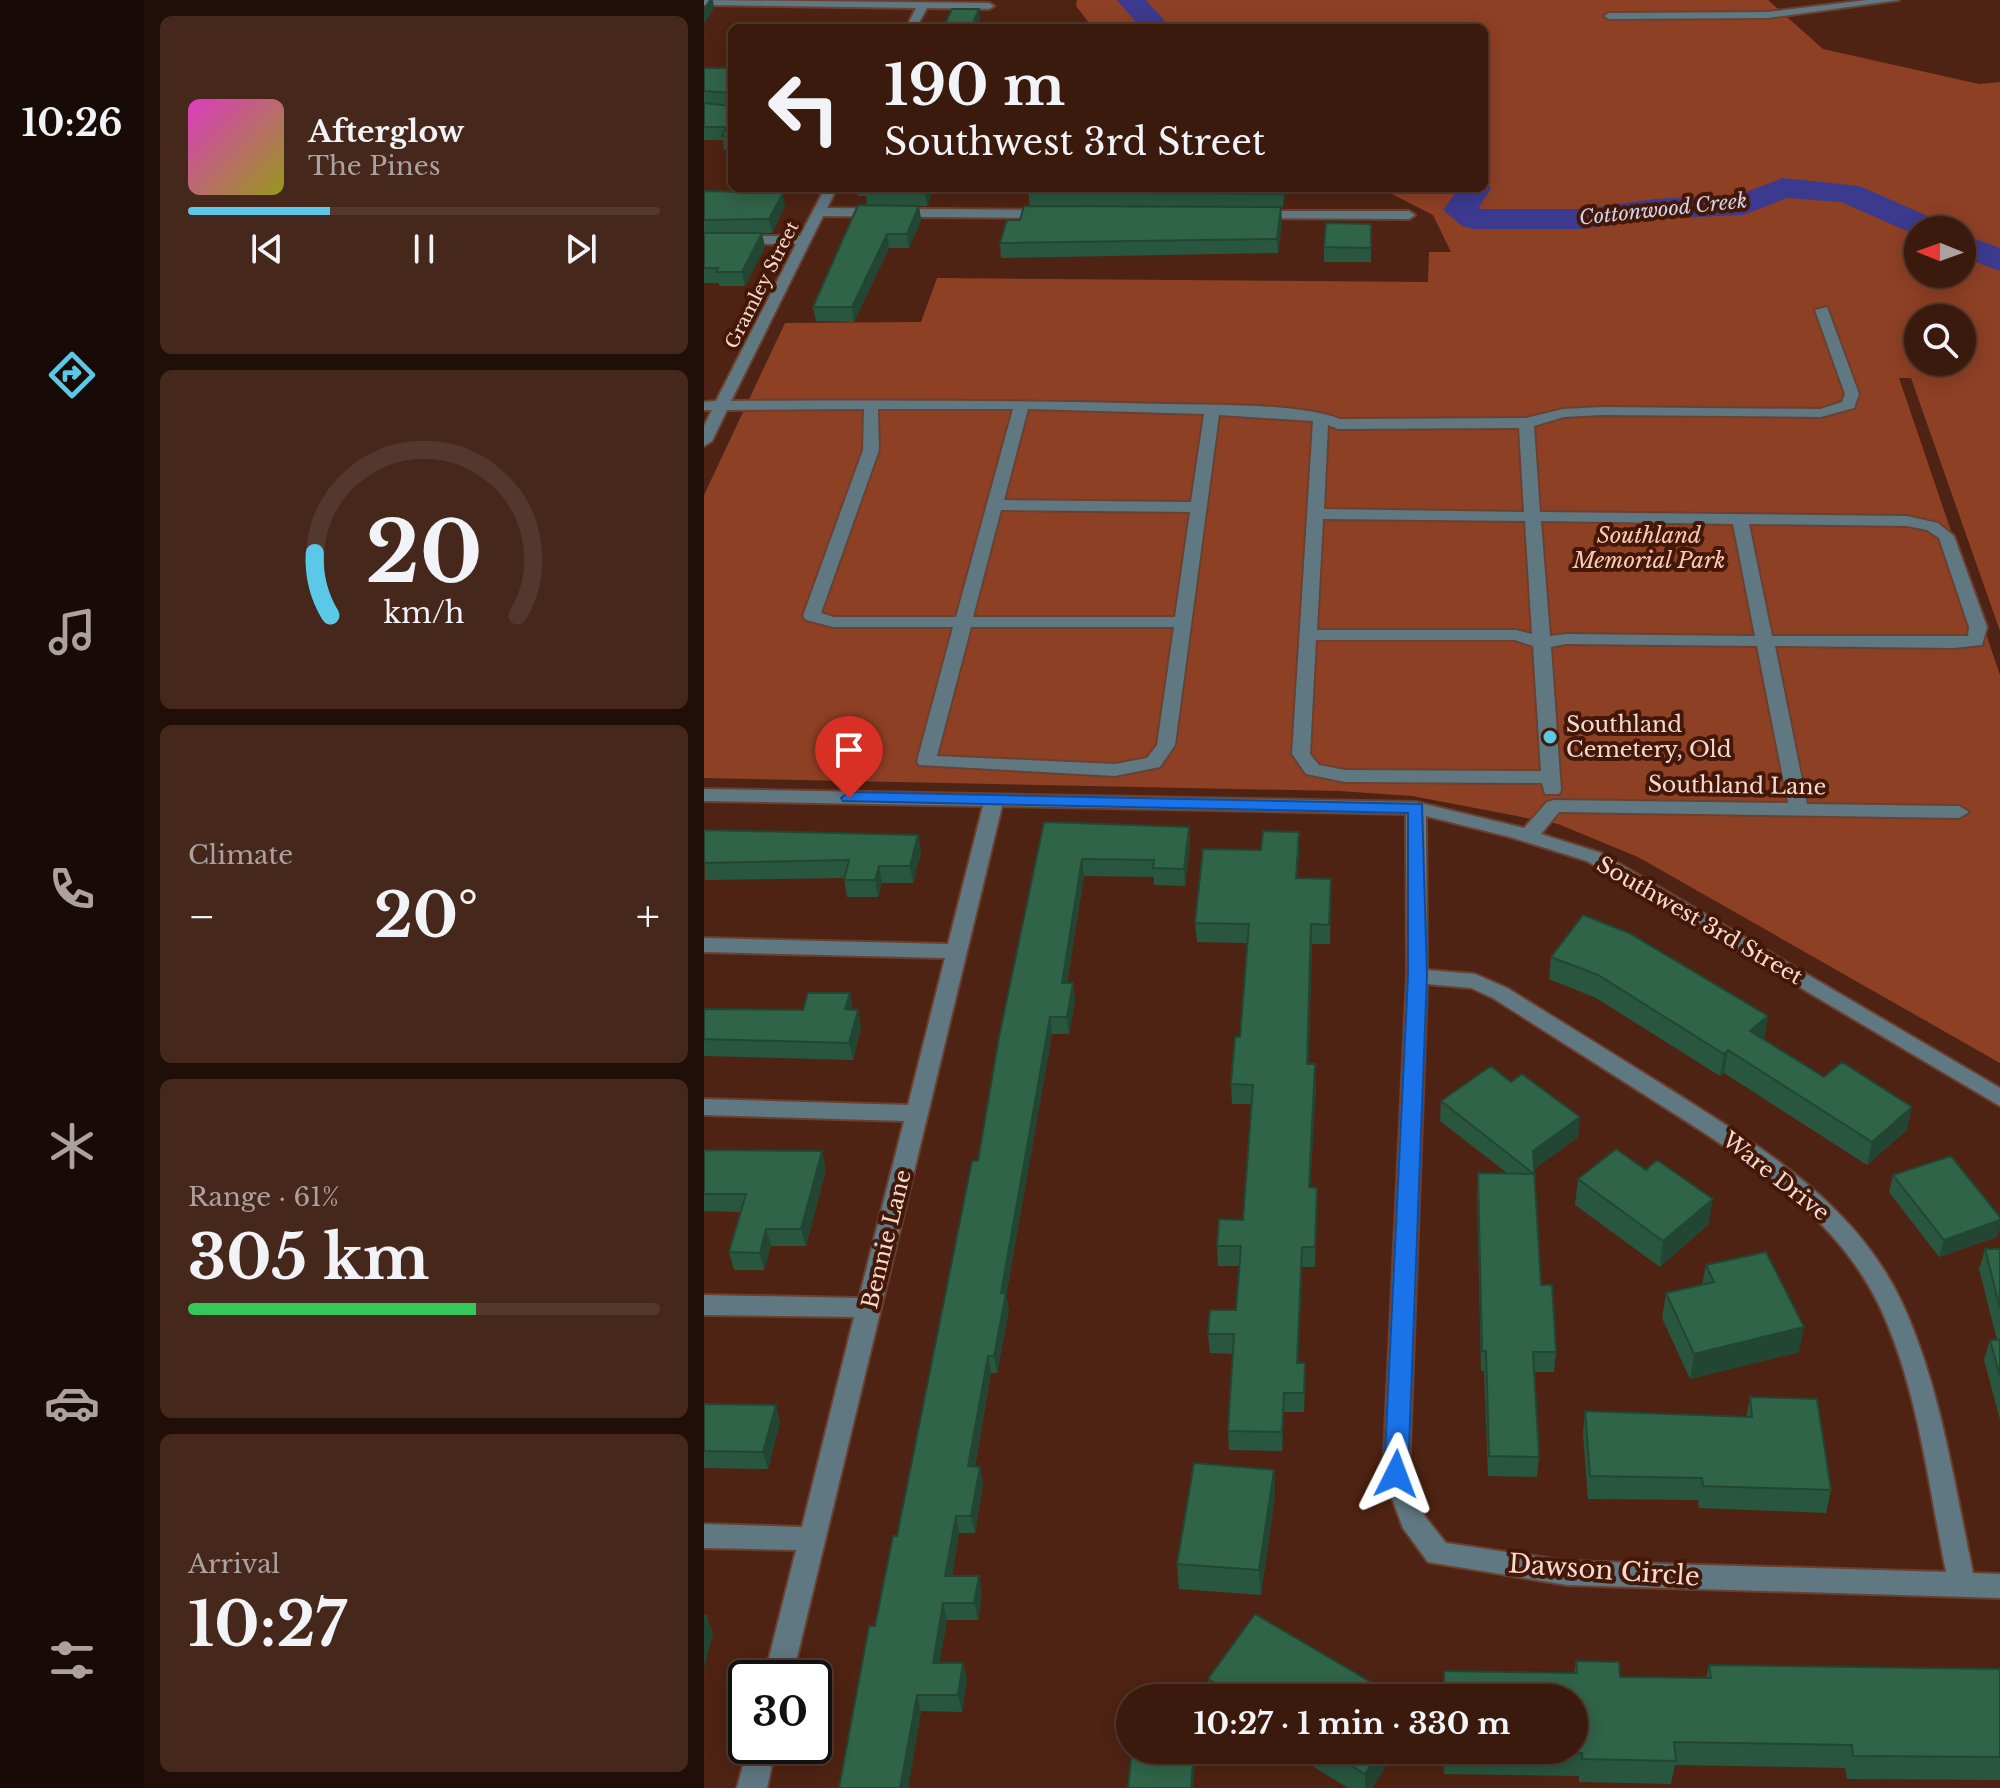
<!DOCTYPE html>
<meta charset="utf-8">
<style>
body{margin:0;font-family:"Libre Baskerville",serif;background:#46271c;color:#f1f3f6;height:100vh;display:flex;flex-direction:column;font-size:30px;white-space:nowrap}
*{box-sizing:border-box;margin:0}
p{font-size:26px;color:#aca19e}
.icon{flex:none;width:44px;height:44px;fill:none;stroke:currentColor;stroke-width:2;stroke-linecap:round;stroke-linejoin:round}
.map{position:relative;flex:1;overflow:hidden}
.side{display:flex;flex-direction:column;gap:16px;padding:16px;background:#200e08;width:560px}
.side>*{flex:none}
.guide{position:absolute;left:24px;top:24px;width:760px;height:168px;border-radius:12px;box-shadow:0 4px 20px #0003,0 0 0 2px #54382e;background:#3b1a0e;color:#f1f3f6;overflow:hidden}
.needle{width:52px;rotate:271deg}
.buttons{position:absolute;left:1200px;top:216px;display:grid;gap:16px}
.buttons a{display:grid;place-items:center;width:72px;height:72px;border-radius:50%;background:#3b1a0e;box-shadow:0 4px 20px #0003,0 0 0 2px #54382e;font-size:40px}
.speed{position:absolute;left:24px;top:1660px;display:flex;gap:16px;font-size:40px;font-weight:700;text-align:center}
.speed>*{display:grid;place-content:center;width:104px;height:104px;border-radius:50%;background:#3b1a0e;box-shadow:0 4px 20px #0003,0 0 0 2px #54382e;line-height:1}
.speed .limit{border:4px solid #111;border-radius:12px;background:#fff;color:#111}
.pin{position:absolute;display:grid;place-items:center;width:68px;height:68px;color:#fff;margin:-82px -34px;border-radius:50% 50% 50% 0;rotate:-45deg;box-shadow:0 0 8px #0007}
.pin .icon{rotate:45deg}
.me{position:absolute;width:88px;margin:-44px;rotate:3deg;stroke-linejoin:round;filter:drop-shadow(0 0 6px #0008)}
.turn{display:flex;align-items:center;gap:28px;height:168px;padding:0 24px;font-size:36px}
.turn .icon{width:104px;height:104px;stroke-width:2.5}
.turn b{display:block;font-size:56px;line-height:68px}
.big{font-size:60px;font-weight:800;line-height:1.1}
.side .card{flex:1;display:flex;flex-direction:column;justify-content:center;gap:12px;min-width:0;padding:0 28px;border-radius:12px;background:#46271c}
.side .dial{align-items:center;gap:0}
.dial svg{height:208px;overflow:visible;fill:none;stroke:#54382e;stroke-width:7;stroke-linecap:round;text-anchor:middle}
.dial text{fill:#f1f3f6;stroke:none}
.song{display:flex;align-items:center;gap:24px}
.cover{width:96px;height:96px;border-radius:12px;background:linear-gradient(135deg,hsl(310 70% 55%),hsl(60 70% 35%))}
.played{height:8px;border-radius:4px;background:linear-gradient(90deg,#5bc8e7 30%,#54382e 30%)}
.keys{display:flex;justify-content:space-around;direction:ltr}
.heat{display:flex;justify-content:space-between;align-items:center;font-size:44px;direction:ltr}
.charge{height:12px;border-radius:6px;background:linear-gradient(90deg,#34c759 61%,#54382e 0)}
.trip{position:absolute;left:412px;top:1684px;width:472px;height:80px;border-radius:40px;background:#3b1a0e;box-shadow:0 4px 20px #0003,0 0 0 2px #54382e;font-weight:800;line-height:80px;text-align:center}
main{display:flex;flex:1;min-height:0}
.menu{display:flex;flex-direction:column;width:144px;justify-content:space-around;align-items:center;background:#180a06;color:#aca19e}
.menu .icon{width:56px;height:56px}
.menu .current{color:#5bc8e7}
.menu b{font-size:36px;color:#f1f3f6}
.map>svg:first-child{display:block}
.green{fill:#8e4025;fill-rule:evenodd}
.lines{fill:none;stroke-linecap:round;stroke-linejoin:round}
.river{fill:#3c3a8e;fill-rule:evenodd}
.minor-casing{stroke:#6a4031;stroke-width:4}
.minor{fill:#5f7881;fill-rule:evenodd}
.wall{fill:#29563f}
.shaded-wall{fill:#224633}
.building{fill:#306449;stroke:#224633;stroke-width:2}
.route{fill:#1a73e8;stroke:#114b97;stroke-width:2}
.poi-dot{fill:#5bc8e7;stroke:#441809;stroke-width:3}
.labels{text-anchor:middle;stroke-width:8;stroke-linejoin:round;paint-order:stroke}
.far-street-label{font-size:18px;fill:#f7d9cf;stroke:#441809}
.far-water-label{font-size:20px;font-style:italic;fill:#d1d4ec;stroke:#441809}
.park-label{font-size:22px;font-style:italic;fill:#fec8b6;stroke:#441809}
.poi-label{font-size:22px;fill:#f7d9cf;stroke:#441809;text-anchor:start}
.street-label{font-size:22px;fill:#f7d9cf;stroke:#441809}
.near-street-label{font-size:26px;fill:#f7d9cf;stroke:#441809}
</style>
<main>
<nav class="menu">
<b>10:26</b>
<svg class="icon current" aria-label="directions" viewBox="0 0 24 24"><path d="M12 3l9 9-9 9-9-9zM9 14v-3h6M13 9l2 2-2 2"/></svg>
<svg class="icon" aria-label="music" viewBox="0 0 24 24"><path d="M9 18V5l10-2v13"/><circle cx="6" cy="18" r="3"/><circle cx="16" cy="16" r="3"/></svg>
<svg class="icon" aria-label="phone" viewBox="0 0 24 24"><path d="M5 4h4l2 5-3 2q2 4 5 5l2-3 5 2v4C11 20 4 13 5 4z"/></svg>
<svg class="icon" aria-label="climate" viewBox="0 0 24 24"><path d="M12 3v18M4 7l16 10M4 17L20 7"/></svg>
<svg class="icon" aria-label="car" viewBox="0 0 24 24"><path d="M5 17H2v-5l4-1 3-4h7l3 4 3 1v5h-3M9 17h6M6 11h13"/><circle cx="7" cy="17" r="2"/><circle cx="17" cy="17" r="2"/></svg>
<svg class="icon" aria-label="filters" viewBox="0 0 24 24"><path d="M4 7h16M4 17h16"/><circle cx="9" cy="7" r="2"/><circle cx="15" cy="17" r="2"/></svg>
</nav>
<section class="side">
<div class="card">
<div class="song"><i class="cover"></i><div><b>Afterglow</b><p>The Pines</p></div></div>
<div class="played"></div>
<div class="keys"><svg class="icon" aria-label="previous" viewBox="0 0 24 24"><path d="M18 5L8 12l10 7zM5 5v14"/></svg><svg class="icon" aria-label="pause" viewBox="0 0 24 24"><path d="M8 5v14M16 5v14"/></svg><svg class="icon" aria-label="next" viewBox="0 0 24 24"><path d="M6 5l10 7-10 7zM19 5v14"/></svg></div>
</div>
<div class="card dial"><svg viewBox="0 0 100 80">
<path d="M14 69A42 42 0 1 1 86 69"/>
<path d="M14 69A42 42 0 0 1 8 45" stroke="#5bc8e7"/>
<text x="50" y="56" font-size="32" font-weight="700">20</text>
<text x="50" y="72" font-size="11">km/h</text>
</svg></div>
<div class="card"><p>Climate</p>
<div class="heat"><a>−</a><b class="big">20°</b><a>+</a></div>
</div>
<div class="card"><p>Range · 61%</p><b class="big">305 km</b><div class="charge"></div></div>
<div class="card"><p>Arrival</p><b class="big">10:27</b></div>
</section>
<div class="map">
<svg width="1296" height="1788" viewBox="0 0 1296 1788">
<rect width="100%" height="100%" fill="#4f2313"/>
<path class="green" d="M373,0H1064L1119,49L1275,84L1296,82V631L1207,378H1195L1296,675V1063L934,857L854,824L708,796L635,791L0,778V495L81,323L217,322L233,278L724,282L725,252H747L729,215L676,188H780V28H389L372,6ZM1214,230H1258V274H1214ZM1214,318H1258V362H1214Z"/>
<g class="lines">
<path class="river" d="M413,0H442L467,28H437Z
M1079,178L1155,186L1240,223L1245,230H1214V236L1137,202L1083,198L1039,215L952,219L877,229H770L758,226L739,210L755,188H780V180L787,188L775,207L777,209H877L952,199L1034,195Z
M1258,234L1296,248V271L1258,257Z"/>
<g class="minor-casing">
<path id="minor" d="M0,0L285,3L290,6L285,9L223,8L212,28H202L212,8L0,5Z
M1163,0H1195L1064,18L905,19L900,16L905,13L1064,12Z
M121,188H133L123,208L343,210L349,214L343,218L119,216L27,401C172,400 316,400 461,404C506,405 596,403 636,419L822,418L859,409L899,407L1116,409L1138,402L1141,394L1111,310L1123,307L1155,394L1150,408L1117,417L899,415L860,417L830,426L836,512L1203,516L1234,523L1250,536L1283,627L1278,645L1249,648L1071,646L1103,804L1255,806L1265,812L1255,818L855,812L837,834L897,853L1296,1088V1106L883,861L806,837L722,816L723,970L771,974L803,988C858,1022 913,1056 967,1090C1057,1147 1153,1204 1199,1305C1237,1389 1250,1483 1269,1573L1296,1574V1598L863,1585L724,1562L699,1528L679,1474L703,976L702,814L298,806L88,1678H60L92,1550L0,1548V1524L98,1527L150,1317L0,1315V1295L155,1298L200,1121L0,1115V1099L204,1105L241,958L0,952V938L244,944L279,806L0,801V789L712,802L820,828L843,802L850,800L1084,803L1053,646L862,644L847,647L857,790L855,794H841L838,783L641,782L602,774L588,754L609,421L515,415L471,745L456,767L411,776L215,765L213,761L249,627H129L102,620L99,616L159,450L160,409L23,410L8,441L0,446V426L8,410H0V402L12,401L92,244H0V236H96ZM174,409H309L252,617H130L117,613L175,450ZM324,409L500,414L487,502L300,500ZM624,425L634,429L815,428L820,512L620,509ZM297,510L486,512L471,617H269ZM619,519L821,521L828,634L812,630H613ZM837,521L1029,524L1051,636L862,634L846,636ZM1045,524L1203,526L1223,530L1235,538L1265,627L1264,636H1068ZM267,627H470L453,745L443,758L411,764L233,756ZM612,640H811L829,646L837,771L641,770L615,765L606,754ZM723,984L767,988L789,998C843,1033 898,1067 952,1102C1036,1156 1128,1210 1174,1303C1214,1386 1224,1483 1242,1572L863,1561L742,1543L719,1514L705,1474Z
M551,211H705L711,215L705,219L546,218V212Z
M44,1746H72L63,1788H33Z"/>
</g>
<use href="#minor" class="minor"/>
</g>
<path class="wall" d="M0,68H28V150H20L19,140H0Z
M152,188H230L223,206L163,205L162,196H154Z
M582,188L579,207L326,206L324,192Z
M0,191L81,206L68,233H58L61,247L41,286H15V283H0Z
M154,205L215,206L217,220L205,248H185L150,322L112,321L109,307Z
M578,221L574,253L297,258L296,243Z
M667,224V262H620V247Z
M340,822L485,827L486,844L481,886L450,885V877L380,876L363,983H369L371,1000L365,1034H348L302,1296L305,1310L293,1373H287L271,1467H276L279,1484L271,1533H255L248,1576L278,1593L274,1620H243L235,1663H259L263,1680L258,1712L217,1711L204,1788H135L171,1626L193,1536L274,1161Z
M0,830L214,835L217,852L209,883H178L174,897H143L140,878L1,880Z
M595,851L593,878L627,879L626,944H608L604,1064L612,1084L606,1187L613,1207L611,1267H598L594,1363L601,1382L600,1412H580L578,1451L525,1450L524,1431L529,1354L506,1353L504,1334L532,1310L535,1266H514L513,1246L539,1220L547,1104H528L527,1084L536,1037L543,943L493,942L491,923Z
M847,957L1064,1016L1060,1039L1203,1130L1163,1165L1020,1073L1016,1076L892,998L845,979Z
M0,1009L149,1010L157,1027L149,1060L0,1056Z
M737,1101L874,1137L830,1169L837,1285L852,1352L850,1372H830L835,1457L833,1477L784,1476L780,1371H777L773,1193L774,1173H803L736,1121Z
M0,1150L122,1169L102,1246H67L60,1270H30L25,1252L37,1212L0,1211Z
M1189,1175L1296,1217V1227L1293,1237L1235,1257L1185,1192Z
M874,1179L1005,1224L956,1267L871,1205Z
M1281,1249H1296V1420L1280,1360L1286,1340H1293L1275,1269Z
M1002,1265L1095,1352L986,1379L958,1318L962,1293L998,1285Z
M1046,1397L1127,1490L1122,1513L995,1508L994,1500L884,1499L879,1434L881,1411L1042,1417Z
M0,1404L76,1422L64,1469L0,1468Z
M570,1470L571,1495L557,1595L475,1589L473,1564Z
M872,1661L916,1677L1002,1678L1005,1665L1296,1669V1780L1143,1779L1141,1768L971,1765L967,1784L875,1782V1776L740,1774V1750H870V1698H739L740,1671L870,1673Z
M504,1679L694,1698H505Z
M582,1750H692L668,1788H644Z"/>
<path class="shaded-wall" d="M5,0H9L10,8L0,24V8Z
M275,9L276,22L274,28H267Z
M222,188H230L223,206L221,192Z
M580,188H582L579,207V194Z
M79,193L81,206L68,233L65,219Z
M215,206L217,220L205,248L203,234Z
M577,207L578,221L574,253L573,239Z
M58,233L61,247L41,286L38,272Z
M183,234L185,248L150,322L148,307Z
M485,827L486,844L481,886L480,869Z
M595,832V851L592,897V878Z
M214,835L217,852L209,883L206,866Z
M378,859L380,876L360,1000L358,983Z
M175,866L178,883L174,897L171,880Z
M607,924L608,944L604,1084L603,1064Z
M369,983L371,1000L365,1034L363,1017Z
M146,993L149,1010L141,1009Z
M154,1010L157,1027L149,1060L145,1043Z
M1064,1016L1060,1039L1043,1054L1046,1031Z
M346,1017L348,1034L302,1296L305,1310L293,1373L290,1356L297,1293Z
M1024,1050L1020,1073L1016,1076L1020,1054Z
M611,1064L612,1084L605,1207V1187Z
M1208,1107L1203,1130L1163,1165L1168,1142Z
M876,1117L874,1137L828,1171L829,1151Z
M118,1151L122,1169L102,1246L97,1229Z
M613,1188V1207L611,1267V1247Z
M1009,1199L1005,1224L956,1267L959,1241Z
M1296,1220V1227L1293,1237L1235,1257L1240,1240Z
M62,1229L67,1246L60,1270L56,1253Z
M598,1247V1267L593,1382V1363Z
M1100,1327L1095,1352L986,1379L990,1354Z
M284,1356L287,1373L268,1483L264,1466Z
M601,1363V1382L600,1412V1393Z
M580,1393V1412L578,1451V1432Z
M72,1405L76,1422L64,1469L59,1452Z
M276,1467L279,1484L271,1533L267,1516Z
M570,1470L571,1495L557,1595L555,1570Z
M252,1516L255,1533L245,1593L241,1576Z
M275,1576L278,1593L274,1620L270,1603Z
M239,1603L243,1620L233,1679L229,1663Z
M3,1616L9,1633L0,1668V1628Z
M259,1663L263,1680L258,1712L254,1695Z
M213,1695L217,1711L204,1788H196Z
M490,1750H492L489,1788H487Z
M677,1750H692L668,1788H661V1774Z"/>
<path class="building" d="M248,9H275L267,28H239Z
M0,68H28V137L18,136L23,127H0V103L25,106L28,93L0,91Z
M162,188H222L221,192L161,191Z
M326,188H580L579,194L324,192Z
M0,191L79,193L65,219L0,220Z
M154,205L215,206L203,234H183L148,307H109Z
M320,206L577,207L573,239L296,243L303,220H316Z
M622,223L667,224V248L620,247Z
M0,233H58L38,272H12L14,268H0Z
M340,822L485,827L480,869L449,868L450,860L378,859L358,983H369L363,1017H346L297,1293H302L290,1356H284L264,1466L276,1467L267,1516H252L241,1576H275L270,1603H239L229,1663H259L254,1695H213L196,1788H135L165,1626H171L189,1536H193L268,1161H274L295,1037Z
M0,830L214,835L206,866H175L171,880H140L145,860L0,863Z
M559,831L595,832L592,878L627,879L625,925L607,924L603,1064H611L605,1187L613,1188L611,1247H598L593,1363H601L600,1393H580L578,1432L524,1431L530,1334H504L506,1310H532L537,1246H513L515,1219L539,1220L549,1085L527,1084L531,1037H536L545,924L491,923L499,849L557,850Z
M879,915L925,933L1064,1016L1046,1031L1120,1077L1138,1062L1208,1107L1168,1142L1024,1050L1020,1054L894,975L847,957Z
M104,993H146L141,1009L154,1010L145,1043L0,1039V1009L99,1010Z
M787,1066L807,1082L818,1074L876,1117L829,1151L837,1285H848L852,1352H829L835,1457L785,1456L782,1351H778L774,1173L830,1174L737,1101Z
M912,1149L942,1170L953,1160L1009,1199L959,1241L874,1179Z
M0,1150L118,1151L97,1229H62L56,1253L25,1252L42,1194H0Z
M1247,1156L1296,1217V1220L1240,1240L1189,1175Z
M1281,1249H1296V1308Z
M1062,1252L1100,1327L990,1354L962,1293L1010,1282L1002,1265Z
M1286,1340H1296V1376Z
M1046,1397L1113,1399L1127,1490L999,1486L998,1478L886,1476L881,1411L1048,1417Z
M0,1404L72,1405L59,1452L0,1451Z
M490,1463L570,1470L555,1570L473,1564Z
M551,1614L694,1698H535L504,1679Z
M0,1616H3L0,1628Z
M872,1661L915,1662L916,1677L1007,1678L1005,1665L1296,1669V1757L1149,1756L1148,1745L970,1742L972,1761L878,1759V1753L741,1751V1750H870V1698H740V1671L873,1673Z
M428,1750H490L487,1788H424Z
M621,1750H677L661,1774Z"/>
<path class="route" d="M145,792L718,804L723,976L704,1474L701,1481L692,1484L684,1481L680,1474L704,976V813L139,801L137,798Z"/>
<circle class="poi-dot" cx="846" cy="737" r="8"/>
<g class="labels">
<g class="far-street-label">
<text transform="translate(58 285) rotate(-63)" y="6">Gramley Street</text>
</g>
<g class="far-water-label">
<text transform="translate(959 209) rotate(-6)" y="7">Cottonwood Creek</text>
</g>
<g class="park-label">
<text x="945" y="543">Southland<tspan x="945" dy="25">Memorial Park</tspan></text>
</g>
<g class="poi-label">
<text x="862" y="732">Southland<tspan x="862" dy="25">Cemetery, Old</tspan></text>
</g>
<g class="street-label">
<text transform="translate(1033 785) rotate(1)" y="8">Southland Lane</text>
<text transform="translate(996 920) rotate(30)" y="8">Southwest 3rd Street</text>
<text transform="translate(1072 1176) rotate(38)" y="8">Ware Drive</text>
<text transform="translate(182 1239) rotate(-76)" y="8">Bennie Lane</text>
</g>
<g class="near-street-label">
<text transform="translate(900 1570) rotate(4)" y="9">Dawson Circle</text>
</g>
</g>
</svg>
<div class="buttons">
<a><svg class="needle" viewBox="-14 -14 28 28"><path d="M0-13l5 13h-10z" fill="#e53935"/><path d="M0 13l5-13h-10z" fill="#aca19e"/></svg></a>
<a><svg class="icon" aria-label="search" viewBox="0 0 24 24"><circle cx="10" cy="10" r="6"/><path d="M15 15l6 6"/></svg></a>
</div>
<div class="speed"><div class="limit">30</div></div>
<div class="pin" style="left:145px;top:798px;background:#d93025"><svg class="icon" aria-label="arrive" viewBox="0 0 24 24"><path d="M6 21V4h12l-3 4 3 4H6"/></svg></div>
<svg class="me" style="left:692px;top:1474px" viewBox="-20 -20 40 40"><path d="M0-17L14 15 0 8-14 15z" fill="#1a73e8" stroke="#fff" stroke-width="4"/></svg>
<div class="trip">10:27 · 1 min · 330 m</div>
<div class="guide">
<div class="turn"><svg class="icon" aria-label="left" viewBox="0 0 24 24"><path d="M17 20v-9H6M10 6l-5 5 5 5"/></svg><div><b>190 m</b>Southwest 3rd Street</div></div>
</div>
</div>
</main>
